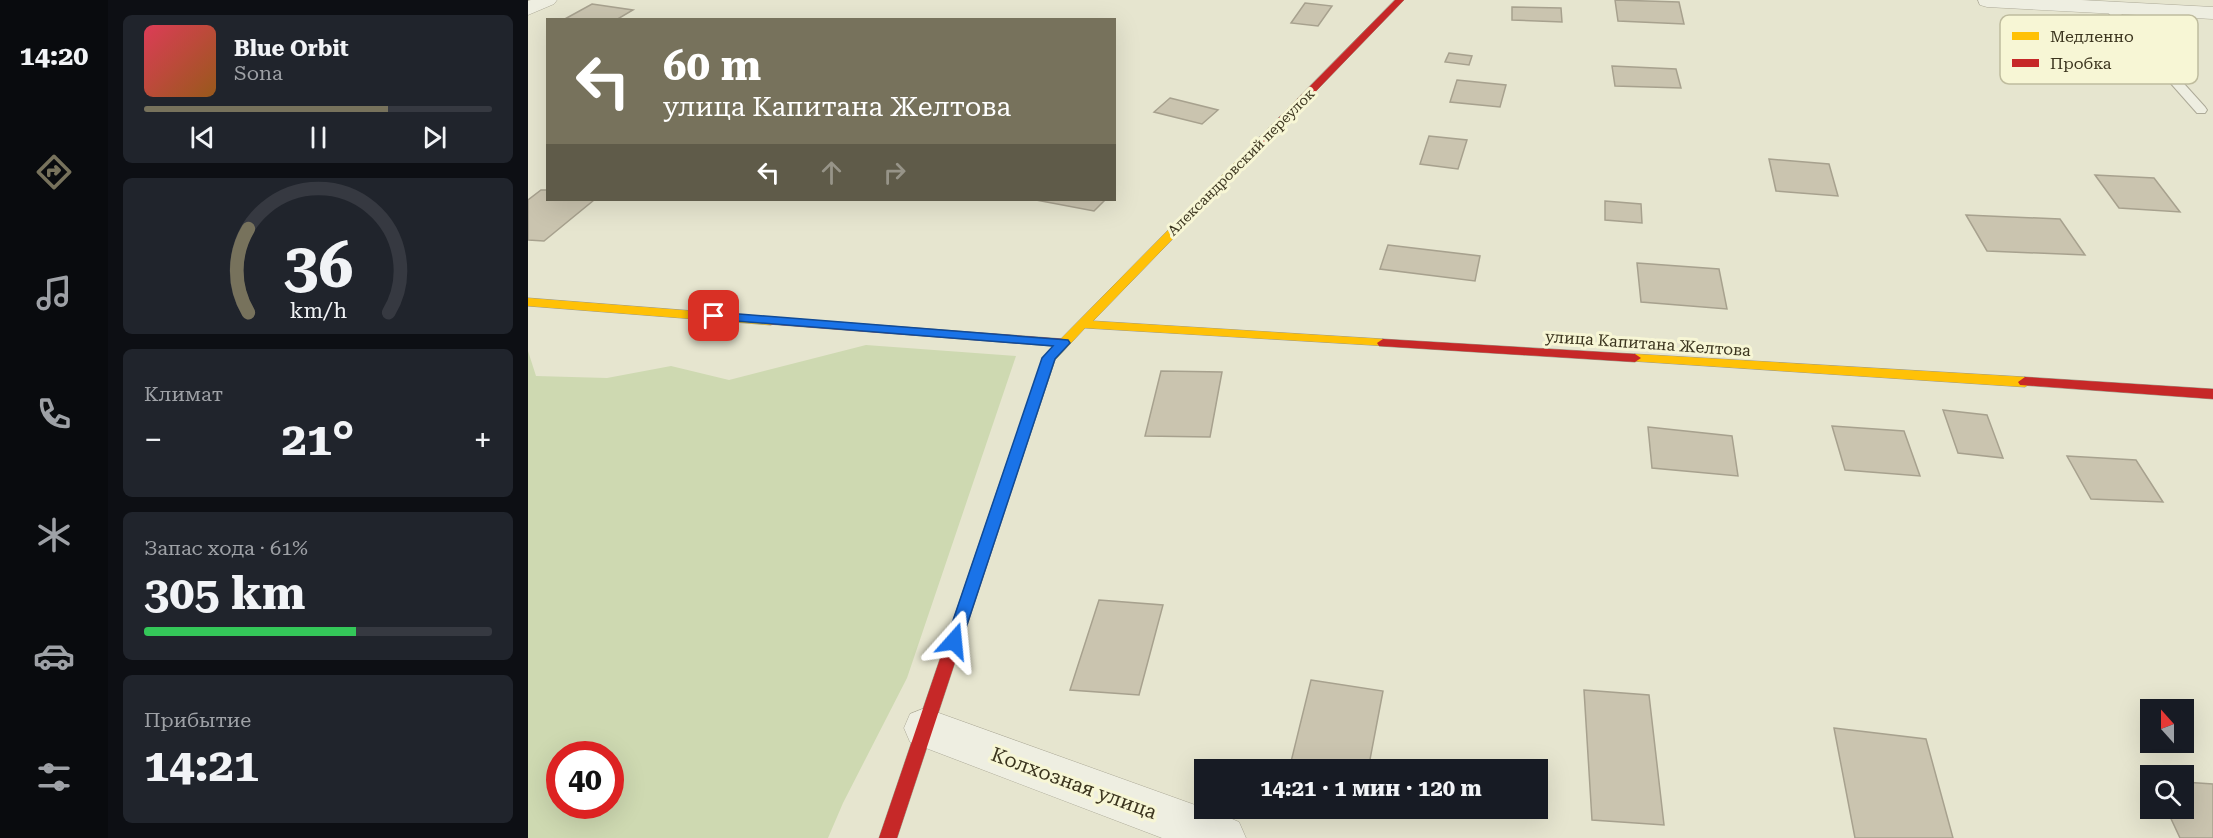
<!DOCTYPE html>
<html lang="ru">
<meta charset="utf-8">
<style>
body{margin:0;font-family:"Roboto Serif",serif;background:#20242c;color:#f1f3f6;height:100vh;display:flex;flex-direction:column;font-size:22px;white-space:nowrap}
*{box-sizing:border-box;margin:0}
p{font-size:20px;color:#9ea1a6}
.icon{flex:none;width:33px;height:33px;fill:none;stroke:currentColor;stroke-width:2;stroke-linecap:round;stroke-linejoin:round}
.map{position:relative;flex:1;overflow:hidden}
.sheet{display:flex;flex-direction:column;gap:15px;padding:15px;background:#0d0f14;width:420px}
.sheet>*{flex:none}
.guide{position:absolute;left:18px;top:18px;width:570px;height:183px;border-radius:0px;box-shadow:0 6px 24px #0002;background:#77725c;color:#fff;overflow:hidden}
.needle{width:39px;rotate:339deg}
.buttons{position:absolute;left:1612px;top:699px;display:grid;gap:12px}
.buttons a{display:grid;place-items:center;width:54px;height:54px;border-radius:0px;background:#171b24;box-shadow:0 6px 24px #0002;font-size:30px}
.speed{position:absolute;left:18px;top:741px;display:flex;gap:12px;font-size:30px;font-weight:700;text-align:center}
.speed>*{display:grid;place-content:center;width:78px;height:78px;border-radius:50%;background:#171b24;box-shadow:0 6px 24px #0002;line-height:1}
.speed .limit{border:9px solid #d22;background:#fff;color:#111}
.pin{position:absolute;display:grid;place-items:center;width:51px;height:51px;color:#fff;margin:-26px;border-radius:12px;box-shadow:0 3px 9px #0006}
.me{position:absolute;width:66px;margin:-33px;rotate:18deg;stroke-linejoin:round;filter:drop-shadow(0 0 4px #0008)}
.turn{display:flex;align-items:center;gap:21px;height:126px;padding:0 18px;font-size:27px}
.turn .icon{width:78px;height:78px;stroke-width:2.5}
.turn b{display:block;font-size:42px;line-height:51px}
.lanes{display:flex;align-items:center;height:57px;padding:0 18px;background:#0003;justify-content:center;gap:30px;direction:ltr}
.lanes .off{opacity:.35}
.big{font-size:45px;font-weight:700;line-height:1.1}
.sheet .widget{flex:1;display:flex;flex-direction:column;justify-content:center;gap:9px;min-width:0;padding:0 21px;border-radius:9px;background:#20242c}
.sheet .dial{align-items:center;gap:0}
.dial svg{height:156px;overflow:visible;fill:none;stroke:#363941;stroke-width:7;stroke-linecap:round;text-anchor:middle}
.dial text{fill:#f1f3f6;stroke:none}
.song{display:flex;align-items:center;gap:18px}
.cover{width:72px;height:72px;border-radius:9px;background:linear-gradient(135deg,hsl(350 70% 55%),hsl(30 70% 35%))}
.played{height:6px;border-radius:3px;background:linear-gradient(90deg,#77725c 70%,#363941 70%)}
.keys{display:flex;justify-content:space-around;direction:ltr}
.heat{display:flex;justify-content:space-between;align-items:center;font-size:33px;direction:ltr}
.charge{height:9px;border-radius:4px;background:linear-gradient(90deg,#34c759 61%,#363941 0)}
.trip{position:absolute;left:666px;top:759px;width:354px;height:60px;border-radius:0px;background:#171b24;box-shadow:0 6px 24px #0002;font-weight:700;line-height:60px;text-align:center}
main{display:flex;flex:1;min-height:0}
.tab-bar{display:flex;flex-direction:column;width:108px;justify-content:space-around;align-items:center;background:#090b0e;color:#9ea1a6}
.tab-bar .icon{width:42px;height:42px}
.tab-bar .active{color:#77725c}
.tab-bar b{font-size:27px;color:#f1f3f6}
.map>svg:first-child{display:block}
.green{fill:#ced9b1;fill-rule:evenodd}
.building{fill:#cac4af;stroke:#a7a18e;stroke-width:1.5}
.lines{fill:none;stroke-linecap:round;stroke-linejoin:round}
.lane-casing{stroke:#aca997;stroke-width:2}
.street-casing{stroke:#aca997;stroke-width:1}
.slow-casing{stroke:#9b9988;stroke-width:1}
.jam-casing{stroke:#9b9988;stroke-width:1}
.lane{fill:#eeeee1;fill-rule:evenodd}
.street{fill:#eeeee1;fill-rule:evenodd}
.slow{fill:#ffc107;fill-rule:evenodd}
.jam{fill:#c62828;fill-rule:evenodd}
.route{fill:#1a73e8;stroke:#114b97;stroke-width:1.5}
.labels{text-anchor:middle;stroke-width:6;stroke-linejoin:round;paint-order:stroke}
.far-street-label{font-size:14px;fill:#3b341e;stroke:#f7f6d5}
.street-label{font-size:16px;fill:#3b341e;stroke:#f7f6d5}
.near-street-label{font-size:20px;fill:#3b341e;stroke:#f7f6d5}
.key{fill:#f7f6d5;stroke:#bfbc9e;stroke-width:1.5}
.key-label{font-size:16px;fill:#3b341e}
</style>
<main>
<nav class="tab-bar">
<b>14:20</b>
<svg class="icon active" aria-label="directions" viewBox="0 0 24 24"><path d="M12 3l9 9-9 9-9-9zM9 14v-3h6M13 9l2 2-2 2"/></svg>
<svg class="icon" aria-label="music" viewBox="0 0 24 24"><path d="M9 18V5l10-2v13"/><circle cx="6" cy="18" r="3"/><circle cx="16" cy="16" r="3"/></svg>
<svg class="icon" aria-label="phone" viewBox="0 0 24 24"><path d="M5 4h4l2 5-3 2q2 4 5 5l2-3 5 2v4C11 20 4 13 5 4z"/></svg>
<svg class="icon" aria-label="climate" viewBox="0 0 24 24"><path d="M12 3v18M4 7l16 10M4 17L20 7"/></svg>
<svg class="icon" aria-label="car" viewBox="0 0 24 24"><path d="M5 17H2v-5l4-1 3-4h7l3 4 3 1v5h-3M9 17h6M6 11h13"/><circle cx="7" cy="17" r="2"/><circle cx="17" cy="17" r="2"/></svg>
<svg class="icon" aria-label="filters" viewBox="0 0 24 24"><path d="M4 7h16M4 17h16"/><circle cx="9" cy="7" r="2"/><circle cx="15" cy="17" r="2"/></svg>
</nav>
<section class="sheet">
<div class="widget">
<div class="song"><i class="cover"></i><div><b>Blue Orbit</b><p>Sona</p></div></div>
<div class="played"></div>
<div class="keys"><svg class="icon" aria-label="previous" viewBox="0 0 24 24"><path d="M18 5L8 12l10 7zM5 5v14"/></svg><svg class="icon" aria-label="pause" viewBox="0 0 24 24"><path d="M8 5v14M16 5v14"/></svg><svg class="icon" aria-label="next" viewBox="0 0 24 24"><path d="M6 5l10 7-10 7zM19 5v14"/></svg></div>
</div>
<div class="widget dial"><svg viewBox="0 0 100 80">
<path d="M14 69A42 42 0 1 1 86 69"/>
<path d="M14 69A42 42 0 0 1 14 26" stroke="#77725c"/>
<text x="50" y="56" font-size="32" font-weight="700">36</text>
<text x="50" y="72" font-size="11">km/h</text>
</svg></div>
<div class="widget"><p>Климат</p>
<div class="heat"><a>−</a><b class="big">21°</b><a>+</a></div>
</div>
<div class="widget"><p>Запас хода · 61%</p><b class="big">305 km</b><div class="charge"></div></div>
<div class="widget"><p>Прибытие</p><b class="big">14:21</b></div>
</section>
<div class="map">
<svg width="1685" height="838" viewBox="0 0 1685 838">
<rect width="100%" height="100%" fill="#e6e5cf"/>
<path class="green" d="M338,345L488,356L379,678L315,803L300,838H0V351L8,376L79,378L143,366L201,380ZM32,754H82V806H32Z"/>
<path class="building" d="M1087,0L1151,2L1156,24L1090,21Z
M777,3L804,6L790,26L763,23Z
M64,4L105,10L88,20H35Z
M984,7L1033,8L1034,22L984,20Z
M921,53L944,56L941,65L917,62Z
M1084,66L1148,69L1153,88L1087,86Z
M929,80L978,85L972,107L922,102Z
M642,98L690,110L674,124L626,112Z
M901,136L939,140L930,169L892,164Z
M1241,159L1301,164L1310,196L1248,191Z
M1567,175L1626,178L1652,212L1591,208Z
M13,190H20V200H66L16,241L0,240V200Z
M508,200H577L566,211Z
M1077,201L1113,204L1114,223L1077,220Z
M1438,215L1532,219L1557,255L1459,251Z
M860,245L952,256L947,281L852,269Z
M1109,263L1191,269L1199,309L1113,302Z
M633,371L694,372L682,437L617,436Z
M1415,410L1459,415L1475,458L1430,453Z
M1304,426L1376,431L1392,476L1317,470Z
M1120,427L1204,436L1210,476L1124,468Z
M1539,456L1608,460L1635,502L1563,499Z
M571,600L635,605L611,695L542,690Z
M783,680L855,691L840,770H761Z
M1056,690L1121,695L1136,825L1064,820Z
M1306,728L1398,739L1425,838H1327Z
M1656,782L1685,784V838H1652L1638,808H1656Z"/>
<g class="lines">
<g class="lane-casing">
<path id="lane" d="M1581,4L1585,5L1677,107L1679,110L1677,113H1669L1577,9L1576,7Z"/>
</g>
<g class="street-casing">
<path id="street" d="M3,0H29L26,4L0,15V1Z
M1450,0H1553L1685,7V19L1459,7L1452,5Z
M397,708L695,815L711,822L718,838H634L382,742L376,728L382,714Z"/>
</g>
<g class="slow-casing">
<path id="slow" d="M728,144L733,147L732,149L565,321L855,339L861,343L859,346L557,328L527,360L495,456L493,460H483L481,456L517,355L724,145Z
M0,298L243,317L249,321L243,325L0,306Z
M1107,354L1497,377L1504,382L1497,387L1103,361L1101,358Z"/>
</g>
<g class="jam-casing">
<path id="jam" d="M867,0H876L732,149H724V145Z
M243,317L536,339L542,343L536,347L239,324L237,321L239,318Z
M855,339L1107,354L1113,358L1107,362L851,346L849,343Z
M1497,377L1685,389V399L1492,385L1490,382Z
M488,451L493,452L495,456L369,838H351L481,456L483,452Z"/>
</g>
<use href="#lane" class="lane"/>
<use href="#street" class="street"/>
<use href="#slow" class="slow"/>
<use href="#jam" class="jam"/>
</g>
<path class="route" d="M186,312L540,340L542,343L527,359L432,646L426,648L421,646L418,641L514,358L525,346L182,319L180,316L182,313Z"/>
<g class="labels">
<g class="far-street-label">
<text transform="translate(713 162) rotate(-45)" y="5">Александровский переулок</text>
</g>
<g class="street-label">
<text transform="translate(1120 343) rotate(4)" y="6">улица Капитана Желтова</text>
</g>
<g class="near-street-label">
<text transform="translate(546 783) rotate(20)" y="7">Колхозная улица</text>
</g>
</g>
<rect x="1472" y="15" width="198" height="69" rx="9" class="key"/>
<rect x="1484" y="32" width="27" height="8" fill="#ffc107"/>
<rect x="1484" y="59" width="27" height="8" fill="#c62828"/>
<g class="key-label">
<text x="1522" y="42">Медленно</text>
<text x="1522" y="69">Пробка</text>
</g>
</svg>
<div class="buttons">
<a><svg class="needle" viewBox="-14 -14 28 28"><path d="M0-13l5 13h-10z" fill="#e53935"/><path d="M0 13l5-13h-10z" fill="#9ea1a6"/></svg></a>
<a><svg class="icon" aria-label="search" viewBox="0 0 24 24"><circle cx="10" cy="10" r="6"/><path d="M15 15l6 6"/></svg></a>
</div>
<div class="speed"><div class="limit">40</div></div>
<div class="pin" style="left:186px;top:316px;background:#d93025"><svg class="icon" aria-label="arrive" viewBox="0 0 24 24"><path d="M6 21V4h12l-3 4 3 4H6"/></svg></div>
<svg class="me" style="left:426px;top:641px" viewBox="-20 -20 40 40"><path d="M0-17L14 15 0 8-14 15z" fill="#1a73e8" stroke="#fff" stroke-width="4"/></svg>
<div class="trip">14:21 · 1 мин · 120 m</div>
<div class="guide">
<div class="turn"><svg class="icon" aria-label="left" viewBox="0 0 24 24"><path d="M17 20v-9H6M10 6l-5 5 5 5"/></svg><div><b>60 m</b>улица Капитана Желтова</div></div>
<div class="lanes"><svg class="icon" aria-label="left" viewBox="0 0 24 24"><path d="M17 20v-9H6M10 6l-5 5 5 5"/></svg><svg class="icon off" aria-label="ahead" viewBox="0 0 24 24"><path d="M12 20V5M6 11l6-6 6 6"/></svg><svg class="icon off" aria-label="right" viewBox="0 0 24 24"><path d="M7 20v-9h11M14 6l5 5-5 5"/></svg></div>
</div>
</div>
</main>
